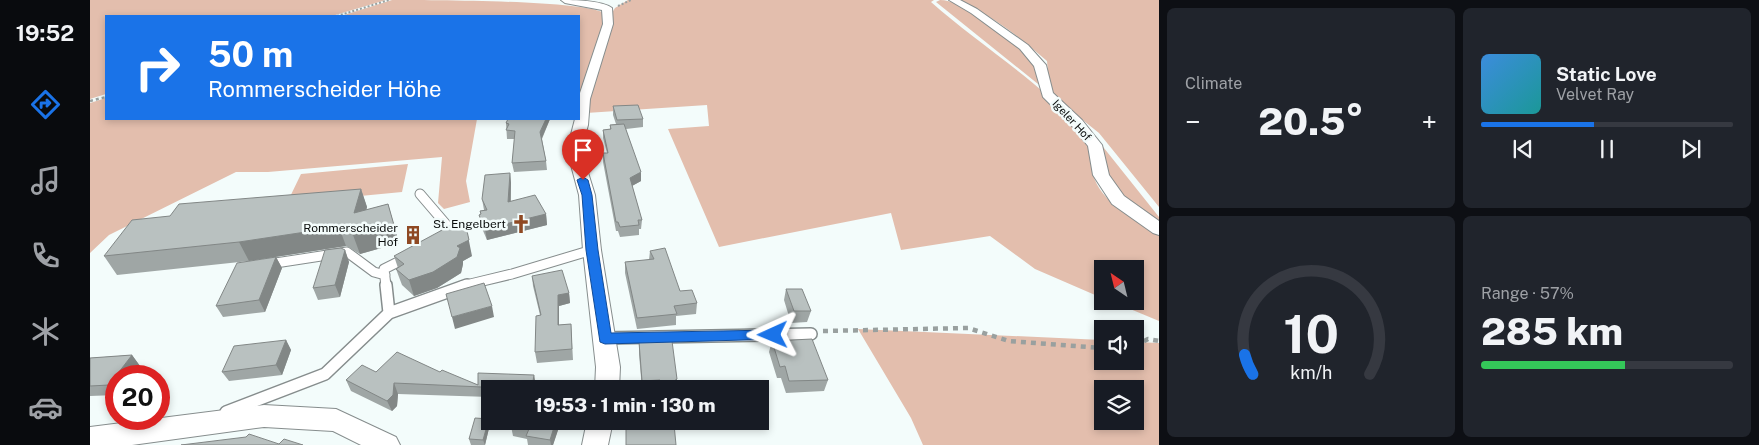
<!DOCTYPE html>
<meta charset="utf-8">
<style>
body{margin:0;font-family:"Public Sans",sans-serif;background:#20242c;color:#f1f3f6;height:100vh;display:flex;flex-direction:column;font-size:19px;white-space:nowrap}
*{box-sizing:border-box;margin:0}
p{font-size:16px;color:#9ea1a6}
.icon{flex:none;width:28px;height:28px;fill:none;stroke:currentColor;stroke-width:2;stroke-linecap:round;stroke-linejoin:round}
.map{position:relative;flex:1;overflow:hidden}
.side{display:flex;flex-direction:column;gap:8px;padding:8px;background:#0d0f14;width:600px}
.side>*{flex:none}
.top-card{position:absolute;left:15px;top:15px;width:475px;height:105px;border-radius:0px;box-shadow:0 2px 8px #0003;background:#1a73e8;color:#fff;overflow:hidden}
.needle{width:32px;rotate:325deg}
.buttons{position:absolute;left:1004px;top:260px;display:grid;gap:10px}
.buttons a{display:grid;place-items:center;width:50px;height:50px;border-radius:0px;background:#171b24;box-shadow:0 2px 8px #0003;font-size:25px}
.speed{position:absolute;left:15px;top:365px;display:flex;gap:10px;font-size:25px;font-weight:700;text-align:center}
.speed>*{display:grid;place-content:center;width:65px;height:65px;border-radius:50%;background:#171b24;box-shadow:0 2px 8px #0003;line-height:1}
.speed .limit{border:8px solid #d22;background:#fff;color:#111}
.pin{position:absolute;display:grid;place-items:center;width:42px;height:42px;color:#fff;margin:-51px -21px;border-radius:50% 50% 50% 0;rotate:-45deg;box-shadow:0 0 5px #0007}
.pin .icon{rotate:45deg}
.me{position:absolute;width:55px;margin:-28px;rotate:269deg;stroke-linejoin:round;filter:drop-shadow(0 0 4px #0008)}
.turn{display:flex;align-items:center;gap:18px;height:105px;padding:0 20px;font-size:22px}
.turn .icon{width:65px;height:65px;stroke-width:2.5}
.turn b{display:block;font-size:35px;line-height:42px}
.big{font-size:38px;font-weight:800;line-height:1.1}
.side .widget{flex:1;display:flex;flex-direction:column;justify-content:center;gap:8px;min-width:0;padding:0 18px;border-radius:8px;background:#20242c}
.side .dial{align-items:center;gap:0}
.dial svg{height:130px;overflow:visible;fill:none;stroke:#363941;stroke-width:7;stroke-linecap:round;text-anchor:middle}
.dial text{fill:#f1f3f6;stroke:none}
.song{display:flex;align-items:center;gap:15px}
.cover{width:60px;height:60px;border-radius:8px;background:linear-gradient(135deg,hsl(210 70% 55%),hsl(180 70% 35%))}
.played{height:5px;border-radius:2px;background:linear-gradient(90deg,#1a73e8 45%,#363941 45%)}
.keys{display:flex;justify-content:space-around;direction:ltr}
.heat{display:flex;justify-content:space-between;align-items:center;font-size:28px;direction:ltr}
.charge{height:8px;border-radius:4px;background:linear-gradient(90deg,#34c759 57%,#363941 0)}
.side .tiles{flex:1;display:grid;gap:8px;grid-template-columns:repeat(2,1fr)}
.trip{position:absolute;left:391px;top:380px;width:288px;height:50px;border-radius:0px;background:#171b24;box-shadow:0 2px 8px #0003;font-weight:800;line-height:50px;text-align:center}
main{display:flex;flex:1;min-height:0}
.dock{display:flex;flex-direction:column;width:90px;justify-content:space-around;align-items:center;background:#090b0e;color:#9ea1a6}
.dock .icon{width:35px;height:35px}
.dock .active{color:#1a73e8}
.dock b{font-size:22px;color:#f1f3f6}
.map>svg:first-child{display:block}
.green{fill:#e3bead;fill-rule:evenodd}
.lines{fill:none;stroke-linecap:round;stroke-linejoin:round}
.service-far1-casing{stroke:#868d8d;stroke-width:11}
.service-casing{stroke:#868d8d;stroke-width:14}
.minor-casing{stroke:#868d8d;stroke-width:2}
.path-far2{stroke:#99a09f;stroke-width:2;stroke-dasharray:2 2;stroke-linecap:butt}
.path-far1{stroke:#99a09f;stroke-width:2.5;stroke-dasharray:3 3;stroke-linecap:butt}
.path{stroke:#99a09f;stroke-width:4.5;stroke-dasharray:5 5;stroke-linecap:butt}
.service-far1{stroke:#fff;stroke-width:9}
.service{stroke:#fff;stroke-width:11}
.minor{fill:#fff;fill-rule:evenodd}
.wall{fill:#9fa6a5}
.shaded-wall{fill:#828786}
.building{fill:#b9c1c0;stroke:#828786}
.route{fill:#1a73e8;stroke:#114b97}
.labels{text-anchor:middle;stroke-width:5;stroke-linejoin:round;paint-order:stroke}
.far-street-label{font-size:11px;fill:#0a0d0c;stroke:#f3fcfb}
.poi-label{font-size:12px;fill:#0a0d0c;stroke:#f3fcfb;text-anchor:end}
</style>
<main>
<nav class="dock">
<b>19:52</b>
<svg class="icon active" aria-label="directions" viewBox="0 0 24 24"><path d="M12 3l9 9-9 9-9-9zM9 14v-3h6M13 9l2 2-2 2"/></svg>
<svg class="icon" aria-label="music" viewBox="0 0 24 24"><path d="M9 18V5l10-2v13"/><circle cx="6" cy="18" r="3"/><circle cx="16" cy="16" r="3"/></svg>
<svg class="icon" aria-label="phone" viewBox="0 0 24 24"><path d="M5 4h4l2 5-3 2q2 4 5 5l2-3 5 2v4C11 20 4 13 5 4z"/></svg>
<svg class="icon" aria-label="climate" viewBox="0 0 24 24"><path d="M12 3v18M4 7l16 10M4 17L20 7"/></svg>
<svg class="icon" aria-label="car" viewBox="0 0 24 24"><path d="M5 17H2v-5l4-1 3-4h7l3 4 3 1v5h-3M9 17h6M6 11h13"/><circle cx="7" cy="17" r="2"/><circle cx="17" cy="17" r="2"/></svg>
</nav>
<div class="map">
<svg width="1069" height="445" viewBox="0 0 1069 445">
<rect width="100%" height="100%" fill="#f3fcfb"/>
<path class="green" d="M0,0H296L242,16H16V94L0,99Z
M302,0C334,0 501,0 515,14L513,24L489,105V16H251Z
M538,0H844L841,2C887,43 949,81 989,127C1001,142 999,157 1003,174C1010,203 1046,219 1069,234V321L1021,301H1045V269H1012V298L945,269L900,236L811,250L801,213L629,247L578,129L619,126L617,105L496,113L520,16L525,8Z
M850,0C878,0 925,43 946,61L948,84L846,2Z
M866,0H1069V207L1009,133L960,94L957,61C929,37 901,14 866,0Z
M16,98V119H387L376,181L380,202L354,209L348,203L352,157L178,172H146L19,235L0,253V103Z
M1002,133L1069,217V228L1022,193Z
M318,164L312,192L197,203L211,174Z
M768,329L1012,340V361H1045V342L1069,343V445H833L821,418ZM1012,389H1045V421H1012Z"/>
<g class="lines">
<g class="service-far1-casing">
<path id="service-far1" d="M330,194L360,229L355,234
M179,264L257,252L284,272L295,275
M296,286L294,269L316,258
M372,286L422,274L502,250"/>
</g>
<g class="service-casing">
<path id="service" d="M296,285L299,313
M515,338L721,334
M136,412L235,374L299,313L377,285"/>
</g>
<g class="minor-casing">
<path id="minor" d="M471,0C484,0 511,0 522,8L523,24L500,99L498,125L491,150L505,195L511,250L530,367L529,389H505L506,367L493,250L489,195L477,150L485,119H489V96L513,24L512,10L475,3Z
M859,0H870L887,9L938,45L956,65L963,93L992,120L1012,145L1019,175L1034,196L1069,221V235L1063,233L1022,204L1003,175L998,146L982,126L953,97L944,66L930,49L881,13Z
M174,405L246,409L306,437L310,445H271L243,431L174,427L42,445H0V427Z
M497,421H523L518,445H492Z"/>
</g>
<path class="path-far2" d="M528,6L541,0
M247,16L299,0"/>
<path class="path-far1" d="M0,101L16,97"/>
<path class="path" d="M733,331L878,328L919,341L1012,348
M1045,346L1058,339L1069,341"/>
<use href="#service-far1" class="service-far1"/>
<use href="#service" class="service"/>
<use href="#minor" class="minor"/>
</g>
<path class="wall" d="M523,106L553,119V127L536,129L551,181L542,186L552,220L551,229H549V235L530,237L528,231H526L513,162V153H517L513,138V130L520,129V125L526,124L523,115Z
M460,119L452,139L456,161L457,170L424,172L422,163L425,139H417L416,123Z
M420,173L421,183V201L456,214L457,225L397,240L391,226L389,215H391L390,211L394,210L392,199Z
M271,189L277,207L276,210L298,204L309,243L270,254L256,246L159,261L27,275L14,256Z
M255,250L259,262L250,297L228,300L223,288Z
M560,251L590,291L607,303L606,314L586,316V325L547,329L535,273V262L559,260Z
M304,256H382L373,261V264L371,273L347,288L324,296L312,285L306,269L308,268Z
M186,257L192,268L175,312L133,317L126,306Z
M442,276L479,293L480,303L469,306V325L481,324L483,360L447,363L445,352L450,315L443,286Z
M696,289L721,311L717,322L701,323L694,300Z
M196,340L201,350L192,375L139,381L132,372Z
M682,341L738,380L734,391L696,393L691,378H687L679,352Z
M549,342L587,379L586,389H552L549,354Z
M42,355L50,366L42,376H26V395L0,396V358Z
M286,372H350L388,385L444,375L445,387L454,389H400V397L308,394L307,406L302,411L261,391L256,380Z
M399,419L400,424L395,445H381L379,439Z
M423,421H471L463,445H438L437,439L423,436L421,426Z"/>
<path class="shaded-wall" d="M456,119H460L451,140L450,132Z
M551,172V181L540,187V178Z
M420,173L421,183L420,213L418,202Z
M271,189L277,207L271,231L264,213Z
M298,204L309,243L270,254L263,235Z
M456,214L457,225L397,240L395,229Z
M249,227L256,246L159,261L149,242Z
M377,231L382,256L373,261V264L371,273L347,288L324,296L319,280Z
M255,250L259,262L250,297L245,285Z
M186,257L192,268L175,312L169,300Z
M479,293L480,303L469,306V335L468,325V295Z
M402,306L404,317L365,329L362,317Z
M196,340L201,350L192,375L186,365Z
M42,355L50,366L42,376H26V392L19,385Z
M444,375L446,386L445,389L442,387Z
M587,379L586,389H581V383Z
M304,383L308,394L307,406L302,411L297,401Z
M399,419L400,424L395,445L393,440Z
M466,421H471L463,445H461L460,440Z"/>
<path class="building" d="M548,105L553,119L527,120L523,106Z
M418,119H456L450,132L456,161L422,163L425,131L416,130L419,124L416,123Z
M534,124L551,172L540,178L552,220H548L549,225L530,227L528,222H526L513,153H518L513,130L521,129L520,125Z
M420,173L418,202L445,195L456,214L395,229L389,215L391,214L390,211L397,210L392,199L395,175Z
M271,189L264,213L298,204L304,225L263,235L249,227L149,242L14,256L42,220L80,216L89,204Z
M367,222L377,231L379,240L367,246L370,248L367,257L343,272L319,280L306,269L314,264L304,256Z
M251,248L255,250L245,285L223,288L235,250Z
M575,248L590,291L602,290L607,303L584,306L587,314L547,318L535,262L564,259L560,251Z
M186,257L169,300L126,306L147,263Z
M472,270L479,293L468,295V325L481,324L482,349L445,352L446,316L451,315L442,276Z
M394,283L402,306L362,317L356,294Z
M696,289H712L721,311H704Z
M722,339L738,380L699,381L695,366L690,367L682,341Z
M196,340L186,365L132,372L144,346Z
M582,341L587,379L581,383H571L570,380L552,381L549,342Z
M307,352L350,372L352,370L388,385V373L444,375L442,387L454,389H435L304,383L303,395L297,401L256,380L272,365L286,372Z
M42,355L19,385L0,386V358Z
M385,418L399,419L393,440L379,439Z
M423,421H466L460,440L436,436L439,429L421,426Z
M584,424L586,445H536V429H566L565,425Z
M159,434L189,444L194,439L213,445H91L156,437Z"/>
<path class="route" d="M493,177L498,180L502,195L508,250L521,333L683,330L688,331L690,335L688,339L515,344L510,342L496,250L492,195L487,180Z"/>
<defs>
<g id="church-bare" transform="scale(1.5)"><path d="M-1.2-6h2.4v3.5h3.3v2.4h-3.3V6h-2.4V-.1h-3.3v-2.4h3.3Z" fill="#8f4923" stroke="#f3fcfb" stroke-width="2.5" paint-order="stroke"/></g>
<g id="building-bare" transform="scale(1.5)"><path d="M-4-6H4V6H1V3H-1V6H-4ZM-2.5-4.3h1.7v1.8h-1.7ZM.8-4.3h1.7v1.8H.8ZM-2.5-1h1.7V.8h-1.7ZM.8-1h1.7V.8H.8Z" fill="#8f4923" stroke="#f3fcfb" stroke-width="2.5" paint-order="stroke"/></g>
</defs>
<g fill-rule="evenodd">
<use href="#church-bare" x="431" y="224"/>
<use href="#building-bare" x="323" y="235"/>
</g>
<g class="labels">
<g class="far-street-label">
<text transform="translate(982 120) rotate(47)" y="4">Igeler Hof</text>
</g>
<g class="poi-label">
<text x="416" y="228">St. Engelbert</text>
<text x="308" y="232">Rommerscheider<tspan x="308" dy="14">Hof</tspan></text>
</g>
</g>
</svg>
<div class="buttons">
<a><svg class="needle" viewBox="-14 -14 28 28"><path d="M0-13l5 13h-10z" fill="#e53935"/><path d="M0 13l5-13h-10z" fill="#9ea1a6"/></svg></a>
<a><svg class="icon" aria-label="sound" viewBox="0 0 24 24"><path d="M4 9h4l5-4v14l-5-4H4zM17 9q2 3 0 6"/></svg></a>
<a><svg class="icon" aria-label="layers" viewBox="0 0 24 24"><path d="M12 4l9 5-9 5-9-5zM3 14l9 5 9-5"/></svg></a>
</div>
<div class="speed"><div class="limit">20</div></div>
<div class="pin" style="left:493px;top:180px;background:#d93025"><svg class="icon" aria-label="arrive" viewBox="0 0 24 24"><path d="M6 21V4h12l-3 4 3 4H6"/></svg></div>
<svg class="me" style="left:683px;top:335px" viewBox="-20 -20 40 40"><path d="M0-17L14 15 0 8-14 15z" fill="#1a73e8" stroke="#fff" stroke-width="4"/></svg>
<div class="trip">19:53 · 1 min · 130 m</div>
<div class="top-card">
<div class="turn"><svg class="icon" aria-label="right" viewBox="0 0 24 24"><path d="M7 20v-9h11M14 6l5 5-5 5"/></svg><div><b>50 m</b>Rommerscheider Höhe</div></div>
</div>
</div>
<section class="side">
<div class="tiles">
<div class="widget"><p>Climate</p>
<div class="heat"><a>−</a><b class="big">20.5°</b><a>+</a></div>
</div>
<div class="widget">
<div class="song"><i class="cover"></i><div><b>Static Love</b><p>Velvet Ray</p></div></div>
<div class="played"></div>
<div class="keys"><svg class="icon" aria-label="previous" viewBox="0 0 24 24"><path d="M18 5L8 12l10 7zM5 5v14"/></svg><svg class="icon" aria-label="pause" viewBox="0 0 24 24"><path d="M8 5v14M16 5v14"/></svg><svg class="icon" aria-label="next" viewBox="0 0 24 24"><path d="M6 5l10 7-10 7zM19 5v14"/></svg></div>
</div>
<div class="widget dial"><svg viewBox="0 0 100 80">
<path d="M14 69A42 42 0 1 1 86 69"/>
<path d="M14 69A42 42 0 0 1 9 57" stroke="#1a73e8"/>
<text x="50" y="56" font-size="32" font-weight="700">10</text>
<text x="50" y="72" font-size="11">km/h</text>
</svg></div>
<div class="widget"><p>Range · 57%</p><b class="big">285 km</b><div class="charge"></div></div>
</div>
</section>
</main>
